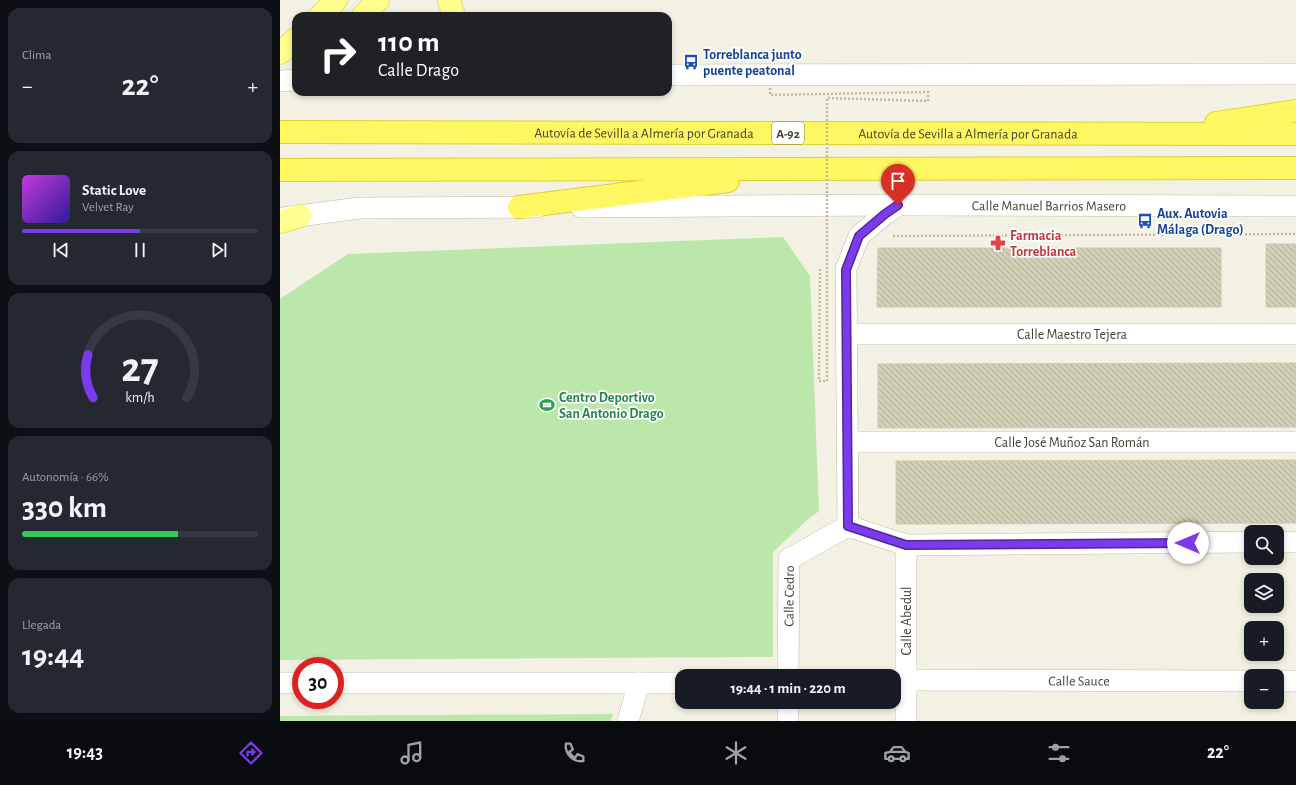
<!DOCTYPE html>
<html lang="es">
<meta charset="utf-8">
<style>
body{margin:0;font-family:"Alegreya Sans",sans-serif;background:#242831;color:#f1f3f6;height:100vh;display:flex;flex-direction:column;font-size:15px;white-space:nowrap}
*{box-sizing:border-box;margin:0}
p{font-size:13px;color:#9ea1a6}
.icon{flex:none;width:22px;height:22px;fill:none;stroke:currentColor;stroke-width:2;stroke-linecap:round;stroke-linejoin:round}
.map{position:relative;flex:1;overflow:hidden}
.details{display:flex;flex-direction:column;gap:8px;padding:8px;background:#0d0f14;width:280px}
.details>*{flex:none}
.guide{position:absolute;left:12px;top:12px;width:380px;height:84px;border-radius:12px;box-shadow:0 2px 6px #0003;background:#202124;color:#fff;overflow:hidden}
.controls{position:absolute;left:964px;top:525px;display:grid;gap:8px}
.controls a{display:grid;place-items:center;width:40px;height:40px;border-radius:8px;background:#171b24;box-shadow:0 2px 6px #0003;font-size:20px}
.speed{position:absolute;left:12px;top:657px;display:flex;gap:8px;font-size:20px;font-weight:700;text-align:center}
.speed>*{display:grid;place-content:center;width:52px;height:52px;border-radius:50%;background:#171b24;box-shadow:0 2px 6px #0003;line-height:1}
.speed .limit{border:6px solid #d22;background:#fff;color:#111}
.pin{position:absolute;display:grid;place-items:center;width:34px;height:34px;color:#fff;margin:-41px -17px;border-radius:50% 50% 50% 0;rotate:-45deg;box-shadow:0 0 4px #0007}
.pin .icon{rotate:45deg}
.me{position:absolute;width:44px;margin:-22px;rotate:270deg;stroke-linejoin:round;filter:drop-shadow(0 0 3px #0008)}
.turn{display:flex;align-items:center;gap:14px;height:84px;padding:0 20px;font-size:18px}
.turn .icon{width:52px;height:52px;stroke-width:2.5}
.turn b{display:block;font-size:28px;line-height:34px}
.big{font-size:30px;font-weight:700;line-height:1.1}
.details .tile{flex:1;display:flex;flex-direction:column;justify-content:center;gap:6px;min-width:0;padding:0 14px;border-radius:12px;background:#242831}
.details .dial{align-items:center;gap:0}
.dial svg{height:104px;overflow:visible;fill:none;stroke:#363941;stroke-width:7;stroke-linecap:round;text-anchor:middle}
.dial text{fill:#f1f3f6;stroke:none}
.song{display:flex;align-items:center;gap:12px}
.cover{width:48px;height:48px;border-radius:6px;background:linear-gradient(135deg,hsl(290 70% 55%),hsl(250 70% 35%))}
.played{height:4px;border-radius:2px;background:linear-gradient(90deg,#7c3aed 50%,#363941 50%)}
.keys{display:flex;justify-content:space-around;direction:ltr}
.heat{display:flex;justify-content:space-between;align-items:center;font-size:22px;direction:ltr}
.charge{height:6px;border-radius:3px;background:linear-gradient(90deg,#34c759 66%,#363941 0)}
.trip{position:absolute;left:395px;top:669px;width:226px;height:40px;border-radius:12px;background:#171b24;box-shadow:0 2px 6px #0003;font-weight:700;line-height:40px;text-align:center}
.menu{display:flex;height:64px;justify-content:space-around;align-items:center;background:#090b0e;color:#9ea1a6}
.menu .icon{width:28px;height:28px}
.menu .active{color:#7c3aed}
.menu b{font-size:18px;color:#f1f3f6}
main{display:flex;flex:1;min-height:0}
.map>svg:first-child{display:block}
.grass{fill:#bbe7ab}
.building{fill:url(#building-back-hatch);stroke:#cecaac}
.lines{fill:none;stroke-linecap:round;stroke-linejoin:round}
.minor-casing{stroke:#bdbca6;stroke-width:22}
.major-casing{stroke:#e4e25e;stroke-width:24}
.highway-casing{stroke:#decf30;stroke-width:24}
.path{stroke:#bfbc97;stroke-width:2.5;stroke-dasharray:2 2;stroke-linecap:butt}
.minor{stroke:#fff;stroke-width:21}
.major{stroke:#ffff8f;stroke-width:22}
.highway{stroke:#fff761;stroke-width:22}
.path-bridge{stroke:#bfbc97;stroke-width:2.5;stroke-dasharray:2 2;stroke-linecap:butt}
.route-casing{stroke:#51269a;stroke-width:10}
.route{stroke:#7c3aed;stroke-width:7}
.labels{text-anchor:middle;stroke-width:3.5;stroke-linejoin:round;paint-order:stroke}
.shield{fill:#fff;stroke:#7b7b70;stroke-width:1}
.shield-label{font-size:13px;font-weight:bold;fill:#434233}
.transit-label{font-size:14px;font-weight:bold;fill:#164399;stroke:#fff;text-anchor:start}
.street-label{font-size:14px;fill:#434233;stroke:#fff}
.health-label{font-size:14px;font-weight:bold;fill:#be3a42;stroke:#fff;text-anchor:start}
.leisure-label{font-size:14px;font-weight:bold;fill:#27864d;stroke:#fff;text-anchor:start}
</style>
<main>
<section class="details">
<div class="tile"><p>Clima</p>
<div class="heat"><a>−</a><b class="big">22°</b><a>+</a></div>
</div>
<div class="tile">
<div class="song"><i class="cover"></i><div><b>Static Love</b><p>Velvet Ray</p></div></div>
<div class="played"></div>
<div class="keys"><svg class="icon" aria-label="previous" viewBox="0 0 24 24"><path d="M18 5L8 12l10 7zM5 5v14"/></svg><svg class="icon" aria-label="pause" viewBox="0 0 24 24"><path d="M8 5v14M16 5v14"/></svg><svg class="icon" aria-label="next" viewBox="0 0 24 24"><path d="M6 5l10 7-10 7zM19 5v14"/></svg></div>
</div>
<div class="tile dial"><svg viewBox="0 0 100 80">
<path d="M14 69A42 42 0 1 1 86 69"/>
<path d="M14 69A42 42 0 0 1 10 36" stroke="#7c3aed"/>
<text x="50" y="56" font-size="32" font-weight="700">27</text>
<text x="50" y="72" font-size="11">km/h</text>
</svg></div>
<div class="tile"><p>Autonomía · 66%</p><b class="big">330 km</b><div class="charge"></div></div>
<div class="tile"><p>Llegada</p><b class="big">19:44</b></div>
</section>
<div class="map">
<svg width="1016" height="721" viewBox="0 0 1016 721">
<defs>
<pattern id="building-back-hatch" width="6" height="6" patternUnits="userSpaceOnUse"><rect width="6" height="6" fill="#d3d0b8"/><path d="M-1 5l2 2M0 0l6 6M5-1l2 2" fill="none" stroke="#adaa96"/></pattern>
</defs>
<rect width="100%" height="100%" fill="#f2f1e3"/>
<path class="grass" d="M503,237L530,276L539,511L526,521L493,552V657L0,660V299L68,254Z
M333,714L331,721H0V716Z"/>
<path class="building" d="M986,244H1016V307H986Z
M598,248H941V307H597Z
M1016,363V427L598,428V364Z
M1016,460V523L616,524V461Z"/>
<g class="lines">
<g class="minor-casing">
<g id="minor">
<path d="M388,75L1016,74"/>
<path d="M0,81L16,80"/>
<path id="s1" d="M301,207L618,205L1016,206"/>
<path d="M3,218L80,208L257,207"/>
<path id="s2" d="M567,334H1016"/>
<path id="s3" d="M568,442H1016"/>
<path d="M568,526L626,545L971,542"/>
<path d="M568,526L566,269L579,236L605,214L618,205"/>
<path d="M997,542H1016"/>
<path d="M626,545V721"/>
<path id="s4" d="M508,676L509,559L568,526"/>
<path id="s5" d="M614,680L971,681"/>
<path d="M997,681H1016"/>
<path d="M0,683H21"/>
<path d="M55,683H402"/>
<path d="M348,721L359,683"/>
<path d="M508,721V702"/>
</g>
</g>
<g class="major-casing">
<path id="major" d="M169,0L174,16
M40,16L56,0
M83,16L98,0
M0,53L16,39
M0,222L20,216"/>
</g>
<g class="highway-casing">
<g id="highway">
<path d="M936,123L1016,111"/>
<path id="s6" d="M0,132L1016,134"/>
<path d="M0,170L1016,168"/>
<path d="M239,207L448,181"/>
</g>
</g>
<path class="path" d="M613,236L1016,234"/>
<use href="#minor" class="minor"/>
<use href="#major" class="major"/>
<use href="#highway" class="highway"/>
<path class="path-bridge" d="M490,88V95L648,92V101L547,98V381H539L540,269"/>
</g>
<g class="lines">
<g class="route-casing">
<path id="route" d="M618,205L605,214L579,236L566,270L568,526L626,545L908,543"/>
</g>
<use href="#route" class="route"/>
</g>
<defs>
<g id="bus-bare" transform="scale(1.2)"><path d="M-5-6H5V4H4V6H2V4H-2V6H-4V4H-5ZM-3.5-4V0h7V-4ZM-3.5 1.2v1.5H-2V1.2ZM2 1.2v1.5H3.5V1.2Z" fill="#1a4fb4" stroke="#fff" stroke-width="2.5" paint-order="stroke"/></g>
<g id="pharmacy-bare" transform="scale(1.2)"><path d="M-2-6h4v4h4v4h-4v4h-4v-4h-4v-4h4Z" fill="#e0444e" stroke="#fff" stroke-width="2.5" paint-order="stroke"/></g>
<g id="stadium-bare" transform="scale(1.2)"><path d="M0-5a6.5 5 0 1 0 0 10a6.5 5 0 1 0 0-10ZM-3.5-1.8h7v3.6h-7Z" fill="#2e9e5b" stroke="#fff" stroke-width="2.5" paint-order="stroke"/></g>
</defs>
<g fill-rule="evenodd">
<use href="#bus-bare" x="411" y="62"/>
<use href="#bus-bare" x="865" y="221"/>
<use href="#pharmacy-bare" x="718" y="243"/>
<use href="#stadium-bare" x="267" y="405"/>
</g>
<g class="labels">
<rect class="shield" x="492" y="122" width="32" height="22" rx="3"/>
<g class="shield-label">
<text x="508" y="138">A-92</text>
</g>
<g class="transit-label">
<text x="423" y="59">Torreblanca junto<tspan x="423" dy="16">puente peatonal</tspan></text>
<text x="877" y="218">Aux. Autovia<tspan x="877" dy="16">Málaga (Drago)</tspan></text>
</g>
<g class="street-label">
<text dy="5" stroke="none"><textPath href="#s6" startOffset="364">Autovía de Sevilla a Almería por Granada</textPath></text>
<text dy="5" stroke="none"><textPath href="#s6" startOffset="688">Autovía de Sevilla a Almería por Granada</textPath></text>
<text dy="5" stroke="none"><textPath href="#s1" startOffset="468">Calle Manuel Barrios Masero</textPath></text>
<text dy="5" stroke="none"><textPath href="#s2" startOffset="225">Calle Maestro Tejera</textPath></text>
<text dy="5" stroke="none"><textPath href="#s3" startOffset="224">Calle José Muñoz San Román</textPath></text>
<text dy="5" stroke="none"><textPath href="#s4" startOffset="80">Calle Cedro</textPath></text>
<text transform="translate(626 621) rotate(-90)" y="5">Calle Abedul</text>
<text dy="5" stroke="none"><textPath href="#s5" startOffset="185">Calle Sauce</textPath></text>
</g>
<g class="health-label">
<text x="730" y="240">Farmacia<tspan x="730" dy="16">Torreblanca</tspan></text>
</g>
<g class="leisure-label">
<text x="279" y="402">Centro Deportivo<tspan x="279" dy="16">San Antonio Drago</tspan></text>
</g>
</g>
</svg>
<div class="controls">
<a><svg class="icon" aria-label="search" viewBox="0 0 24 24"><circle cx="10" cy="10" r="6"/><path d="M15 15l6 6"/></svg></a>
<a><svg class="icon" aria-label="layers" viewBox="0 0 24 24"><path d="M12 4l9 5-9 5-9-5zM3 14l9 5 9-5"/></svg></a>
<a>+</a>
<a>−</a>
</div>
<div class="speed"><div class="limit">30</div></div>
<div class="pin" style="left:618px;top:205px;background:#d93025"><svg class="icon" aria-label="arrive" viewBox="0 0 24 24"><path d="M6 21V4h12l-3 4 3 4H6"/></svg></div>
<svg class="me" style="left:908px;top:543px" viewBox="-20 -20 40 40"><circle r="19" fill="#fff"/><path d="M0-13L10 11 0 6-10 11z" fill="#7c3aed"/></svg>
<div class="trip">19:44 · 1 min · 220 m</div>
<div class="guide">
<div class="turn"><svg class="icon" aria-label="right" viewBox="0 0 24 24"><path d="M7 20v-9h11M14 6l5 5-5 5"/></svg><div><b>110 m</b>Calle Drago</div></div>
</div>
</div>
</main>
<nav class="menu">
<b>19:43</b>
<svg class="icon active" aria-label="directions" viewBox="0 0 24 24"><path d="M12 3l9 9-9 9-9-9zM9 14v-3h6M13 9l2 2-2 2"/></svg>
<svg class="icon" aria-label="music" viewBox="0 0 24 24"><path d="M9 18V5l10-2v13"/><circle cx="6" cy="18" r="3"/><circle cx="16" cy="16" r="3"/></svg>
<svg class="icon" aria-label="phone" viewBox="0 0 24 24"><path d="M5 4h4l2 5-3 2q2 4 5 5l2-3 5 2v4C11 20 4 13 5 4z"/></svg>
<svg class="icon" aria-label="climate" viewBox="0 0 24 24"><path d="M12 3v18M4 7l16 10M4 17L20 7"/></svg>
<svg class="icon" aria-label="car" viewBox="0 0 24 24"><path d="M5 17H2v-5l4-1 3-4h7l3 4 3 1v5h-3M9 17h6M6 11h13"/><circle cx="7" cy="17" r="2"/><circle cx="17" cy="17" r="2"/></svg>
<svg class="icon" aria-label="filters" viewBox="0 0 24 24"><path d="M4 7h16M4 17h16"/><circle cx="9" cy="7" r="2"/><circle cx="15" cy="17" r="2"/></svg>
<b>22°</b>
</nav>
